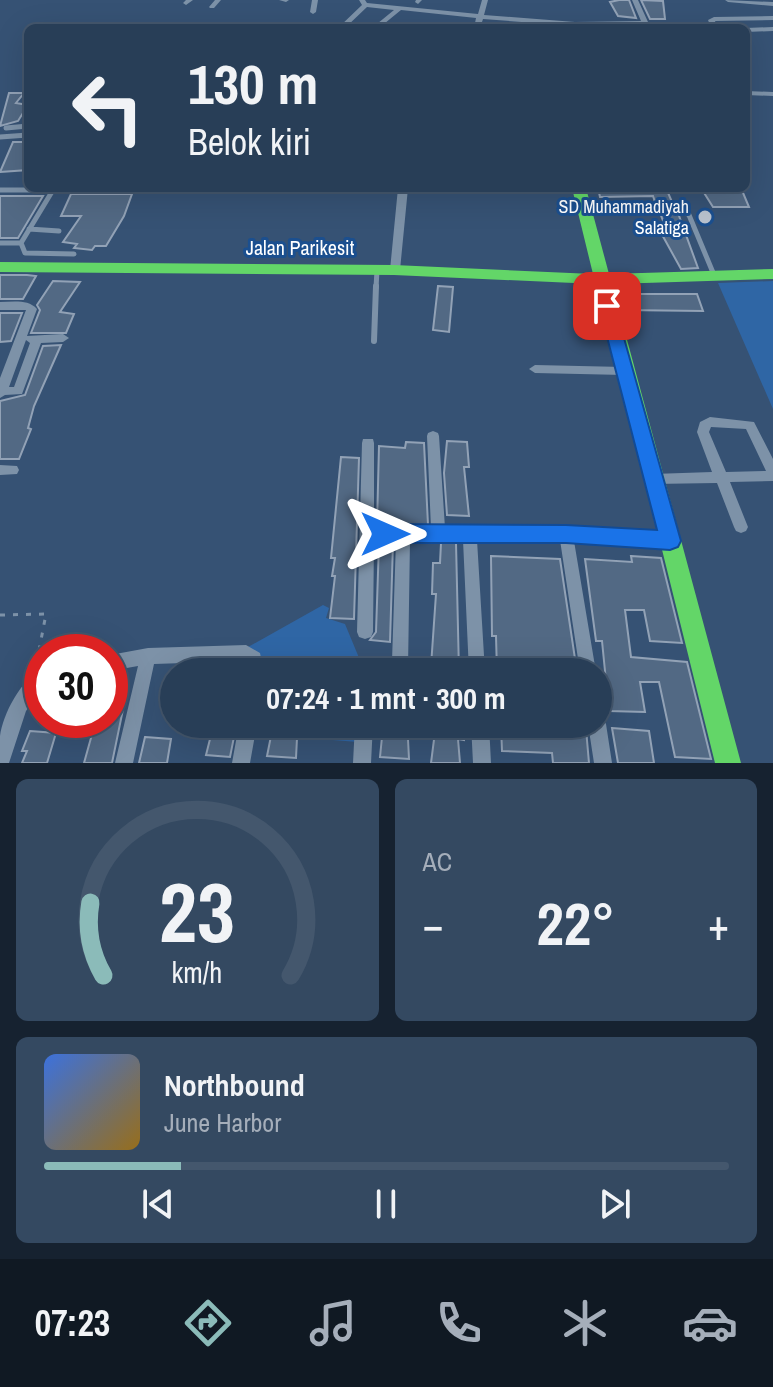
<!DOCTYPE html>
<html lang="id">
<meta charset="utf-8">
<style>
body{margin:0;font-family:"Archivo Narrow",sans-serif;background:#344961;color:#f1f3f6;height:100vh;display:flex;flex-direction:column;font-size:30px;white-space:nowrap}
*{box-sizing:border-box;margin:0}
p{font-size:26px;color:#a5aeba}
.icon{flex:none;width:44px;height:44px;fill:none;stroke:currentColor;stroke-width:2;stroke-linecap:round;stroke-linejoin:round}
.map{position:relative;height:763px;overflow:hidden}
.panel{display:flex;flex-direction:column;gap:16px;padding:16px;background:#162230;flex:1}
.panel>*{flex:none}
.hud{position:absolute;left:24px;top:24px;width:726px;height:168px;border-radius:12px;box-shadow:0 8px 32px #0002,0 0 0 2px #44576d;background:#283e57;color:#f1f3f6;overflow:hidden}
.speed{position:absolute;left:24px;top:634px;display:flex;gap:16px;font-size:40px;font-weight:700;text-align:center}
.speed>*{display:grid;place-content:center;width:104px;height:104px;border-radius:50%;background:#283e57;box-shadow:0 8px 32px #0002,0 0 0 2px #44576d;line-height:1}
.speed .limit{border:12px solid #d22;background:#fff;color:#111}
.pin{position:absolute;display:grid;place-items:center;width:68px;height:68px;color:#fff;margin:-34px;border-radius:16px;box-shadow:0 4px 12px #0006}
.me{position:absolute;width:88px;margin:-44px;rotate:90deg;stroke-linejoin:round;filter:drop-shadow(0 0 6px #0008)}
.turn{display:flex;align-items:center;gap:28px;height:168px;padding:0 32px;font-size:36px}
.turn .icon{width:104px;height:104px;stroke-width:2.5}
.turn b{display:block;font-size:56px;line-height:68px}
.big{font-size:60px;font-weight:700;line-height:1.1}
.panel .card{flex:1;display:flex;flex-direction:column;justify-content:center;gap:12px;min-width:0;padding:0 28px;border-radius:12px;background:#344961}
.panel .dial{align-items:center;gap:0}
.dial svg{height:208px;overflow:visible;fill:none;stroke:#44576d;stroke-width:7;stroke-linecap:round;text-anchor:middle}
.dial text{fill:#f1f3f6;stroke:none}
.song{display:flex;align-items:center;gap:24px}
.cover{width:96px;height:96px;border-radius:12px;background:linear-gradient(135deg,hsl(220 70% 55%),hsl(40 70% 35%))}
.played{height:8px;border-radius:4px;background:linear-gradient(90deg,#8bbbb9 20%,#44576d 20%)}
.keys{display:flex;justify-content:space-around;direction:ltr}
.heat{display:flex;justify-content:space-between;align-items:center;font-size:44px;direction:ltr}
.panel .tiles{flex:1;display:grid;gap:16px;grid-template-columns:1fr 1fr}
.card:last-child{grid-column:span 2}
.trip{position:absolute;left:160px;top:658px;width:452px;height:80px;border-radius:40px;background:#283e57;box-shadow:0 8px 32px #0002,0 0 0 2px #44576d;font-weight:700;line-height:80px;text-align:center}
.tab-bar{display:flex;height:128px;justify-content:space-around;align-items:center;background:#101923;color:#a5aeba}
.tab-bar .icon{width:56px;height:56px}
.tab-bar .current{color:#8bbbb9}
.tab-bar b{font-size:36px;color:#f1f3f6}
.map>svg:first-child{display:block}
.green{fill:#2f66a5}
.building{fill:#526984;stroke:#92a2b6;stroke-width:2}
.lines{fill:none;stroke-linecap:round;stroke-linejoin:round}
.path{stroke:#7d92a8;stroke-width:3;stroke-dasharray:5 8;stroke-linecap:butt}
.lane-far1{stroke:#7d92a8;stroke-width:5}
.lane{stroke:#7d92a8;stroke-width:6}
.street{fill:#7d92a8;fill-rule:evenodd}
.fast{fill:#63d668;fill-rule:evenodd}
.route{fill:#1a73e8;stroke:#114b97;stroke-width:2}
.poi-dot{fill:#b9c2ce;stroke:#1b4f8f;stroke-width:3}
.labels{text-anchor:middle;stroke-width:6;stroke-linejoin:round;paint-order:stroke}
.far-poi-label{font-size:18px;fill:#fff;stroke:#1b4f8f;text-anchor:end}
.street-label{font-size:20px;fill:#fff;stroke:#1b4f8f}
</style>
<div class="map">
<svg width="773" height="763" viewBox="0 0 773 763">
<rect width="100%" height="100%" fill="#365274"/>
<path class="green" d="M773,281V409L718,283Z
M323,605L329,608L326,618L345,624L362,665V672H268L269,667L248,647Z
M259,724H359L358,742L257,734Z"/>
<path class="building" d="M619,0H629L636,18L618,16L610,2Z
M641,0L663,1L665,19H650Z
M9,93H24L16,103L28,105L18,121L0,126Z
M13,142H28V170L0,172Z
M598,188H666L672,202H655L653,196L600,197Z
M701,188H741L749,207H713Z
M71,194H132L124,216L106,246H95L92,250L74,248L77,244L63,242L81,216H61Z
M0,196H43L18,238H0Z
M660,213H678L698,268L681,269L660,231H667Z
M0,275H27L36,276L23,299H0Z
M53,281L80,282L60,312L74,314L66,333H31L40,310L37,305Z
M438,286L453,287L449,332L433,330Z
M618,294H697L703,311L622,310Z
M0,313H22L11,341L0,342Z
M61,345L34,406L28,428L31,429L19,459H0V401L25,395L43,346Z
M447,441L467,442L469,467H464L469,516L447,515L444,473Z
M406,442L424,443L428,525H377L379,446L405,448Z
M341,457L359,458L354,619L330,618L335,576H332L335,558H331Z
M379,543H393L390,642L370,640L376,632Z
M441,543H456L459,672H433L431,666L436,594H432L433,563H440Z
M491,556L560,559L577,672H497L496,636H492Z
M631,556L661,558L682,643L650,641L644,610H625L631,657L687,662L711,759L675,757L659,682H640L645,712L609,711L602,641H596L585,559L632,562Z
M110,684L128,685L112,763H84L96,720H110Z
M436,724H463L464,740L458,739L460,763H431Z
M501,726L586,729L589,763H553L552,753L502,751Z
M612,728L649,731L654,763H618Z
M30,731L56,733L47,763H22L27,751H22Z
M211,735L234,737L230,757L206,755Z
M271,736L297,738L296,758L267,756Z
M145,737L171,739L167,763H139Z
M382,737L408,739L409,759L380,757Z"/>
<g class="lines">
<path class="path" d="M0,615L46,614L36,666"/>
<path class="lane-far1" d="M6,128L28,126
M0,137L28,135
M0,190H53L21,243H0
M586,208L679,207L689,215L714,275
M29,229L59,231
M21,243L25,253L74,254
M376,288L377,270"/>
<path class="lane" d="M374,341L376,286"/>
<path class="street" d="M186,0H193L186,5L183,3Z
M215,0H221L214,8H210L209,7Z
M279,0H289L286,2Z
M312,0H318L316,12L313,14L310,12Z
M359,0H365L367,3L478,14L482,0H488L484,15L575,22L641,21L632,0H638L648,22H690L710,25L708,20L714,17L773,16V20L715,21L718,28L649,26L646,28L642,25L575,26L483,19L480,28H474L476,18L401,10L379,28H372L394,10L367,7L345,28H338L362,5Z
M416,0H422L418,4L415,2Z
M725,0L773,2V6L728,2Z
M319,26L322,27L323,28H316Z
M773,27V31L746,32V28Z
M746,91L773,92V96L746,95Z
M398,188H408L400,270L395,273L390,270Z
M0,302C13,302 28,299 37,309L27,336L63,334L69,338L63,342L41,343L22,394L5,395L0,398V378L26,310H0ZM26,340L30,343L14,387H9Z
M535,365L624,367L630,371L624,375L535,373L529,369Z
M710,417L754,422L773,459V481L730,482L748,527L746,531L741,533L736,531L734,527L717,483L653,484L648,483L646,479L648,475L653,474L712,472L697,432L700,422ZM711,427L746,429L766,471L726,472L709,432Z
M433,431L438,433L439,436L445,528H566L675,537L677,541L675,545L670,547L574,541L596,672H580L560,540H477L485,672H469L463,540H410L408,668L406,672H359L361,666L392,661L396,540H374L373,632L371,637L365,639L359,637L357,632L362,443L363,439H373L374,443V528H431L427,436L428,433Z
M0,465L17,466L19,470L17,474L0,475Z
M246,645L260,653L264,672H248L247,662L244,661L154,664L133,763H115L138,666L110,671V655L148,648Z
M42,670V689L26,711L9,763H0C0,754 0,745 0,736C3,714 21,679 42,670Z
M598,716L603,718L606,724L612,763H594L588,724H598Z
M239,724H257L250,763H232Z
M355,724H373L371,763H353Z
M471,724H489L491,763H473Z"/>
<path class="fast" d="M572,188H586L609,274L773,269V279L612,284L741,763H715L596,284L394,275L0,272V262L394,265L593,274Z"/>
</g>
<path class="route" d="M607,300L615,306L681,541L678,547L670,550L566,543H385L377,540L374,534L377,527L385,524L566,525L657,530L599,306Z"/>
<circle class="poi-dot" cx="705" cy="217" r="8"/>
<g class="labels">
<g class="far-poi-label">
<text x="689" y="213">SD Muhammadiyah<tspan x="689" dy="21">Salatiga</tspan></text>
</g>
<g class="street-label">
<text x="300" y="255">Jalan Parikesit</text>
</g>
</g>
</svg>
<div class="speed"><div class="limit">30</div></div>
<div class="pin" style="left:607px;top:306px;background:#d93025"><svg class="icon" aria-label="arrive" viewBox="0 0 24 24"><path d="M6 21V4h12l-3 4 3 4H6"/></svg></div>
<svg class="me" style="left:385px;top:534px" viewBox="-20 -20 40 40"><path d="M0-17L14 15 0 8-14 15z" fill="#1a73e8" stroke="#fff" stroke-width="4"/></svg>
<div class="trip">07:24 · 1 mnt · 300 m</div>
<div class="hud">
<div class="turn"><svg class="icon" aria-label="left" viewBox="0 0 24 24"><path d="M17 20v-9H6M10 6l-5 5 5 5"/></svg><div><b>130 m</b>Belok kiri</div></div>
</div>
</div>
<section class="panel">
<div class="tiles">
<div class="card dial"><svg viewBox="0 0 100 80">
<path d="M14 69A42 42 0 1 1 86 69"/>
<path d="M14 69A42 42 0 0 1 9 41" stroke="#8bbbb9"/>
<text x="50" y="56" font-size="32" font-weight="700">23</text>
<text x="50" y="72" font-size="11">km/h</text>
</svg></div>
<div class="card"><p>AC</p>
<div class="heat"><a>−</a><b class="big">22°</b><a>+</a></div>
</div>
<div class="card">
<div class="song"><i class="cover"></i><div><b>Northbound</b><p>June Harbor</p></div></div>
<div class="played"></div>
<div class="keys"><svg class="icon" aria-label="previous" viewBox="0 0 24 24"><path d="M18 5L8 12l10 7zM5 5v14"/></svg><svg class="icon" aria-label="pause" viewBox="0 0 24 24"><path d="M8 5v14M16 5v14"/></svg><svg class="icon" aria-label="next" viewBox="0 0 24 24"><path d="M6 5l10 7-10 7zM19 5v14"/></svg></div>
</div>
</div>
</section>
<nav class="tab-bar">
<b>07:23</b>
<svg class="icon current" aria-label="directions" viewBox="0 0 24 24"><path d="M12 3l9 9-9 9-9-9zM9 14v-3h6M13 9l2 2-2 2"/></svg>
<svg class="icon" aria-label="music" viewBox="0 0 24 24"><path d="M9 18V5l10-2v13"/><circle cx="6" cy="18" r="3"/><circle cx="16" cy="16" r="3"/></svg>
<svg class="icon" aria-label="phone" viewBox="0 0 24 24"><path d="M5 4h4l2 5-3 2q2 4 5 5l2-3 5 2v4C11 20 4 13 5 4z"/></svg>
<svg class="icon" aria-label="climate" viewBox="0 0 24 24"><path d="M12 3v18M4 7l16 10M4 17L20 7"/></svg>
<svg class="icon" aria-label="car" viewBox="0 0 24 24"><path d="M5 17H2v-5l4-1 3-4h7l3 4 3 1v5h-3M9 17h6M6 11h13"/><circle cx="7" cy="17" r="2"/><circle cx="17" cy="17" r="2"/></svg>
</nav>
